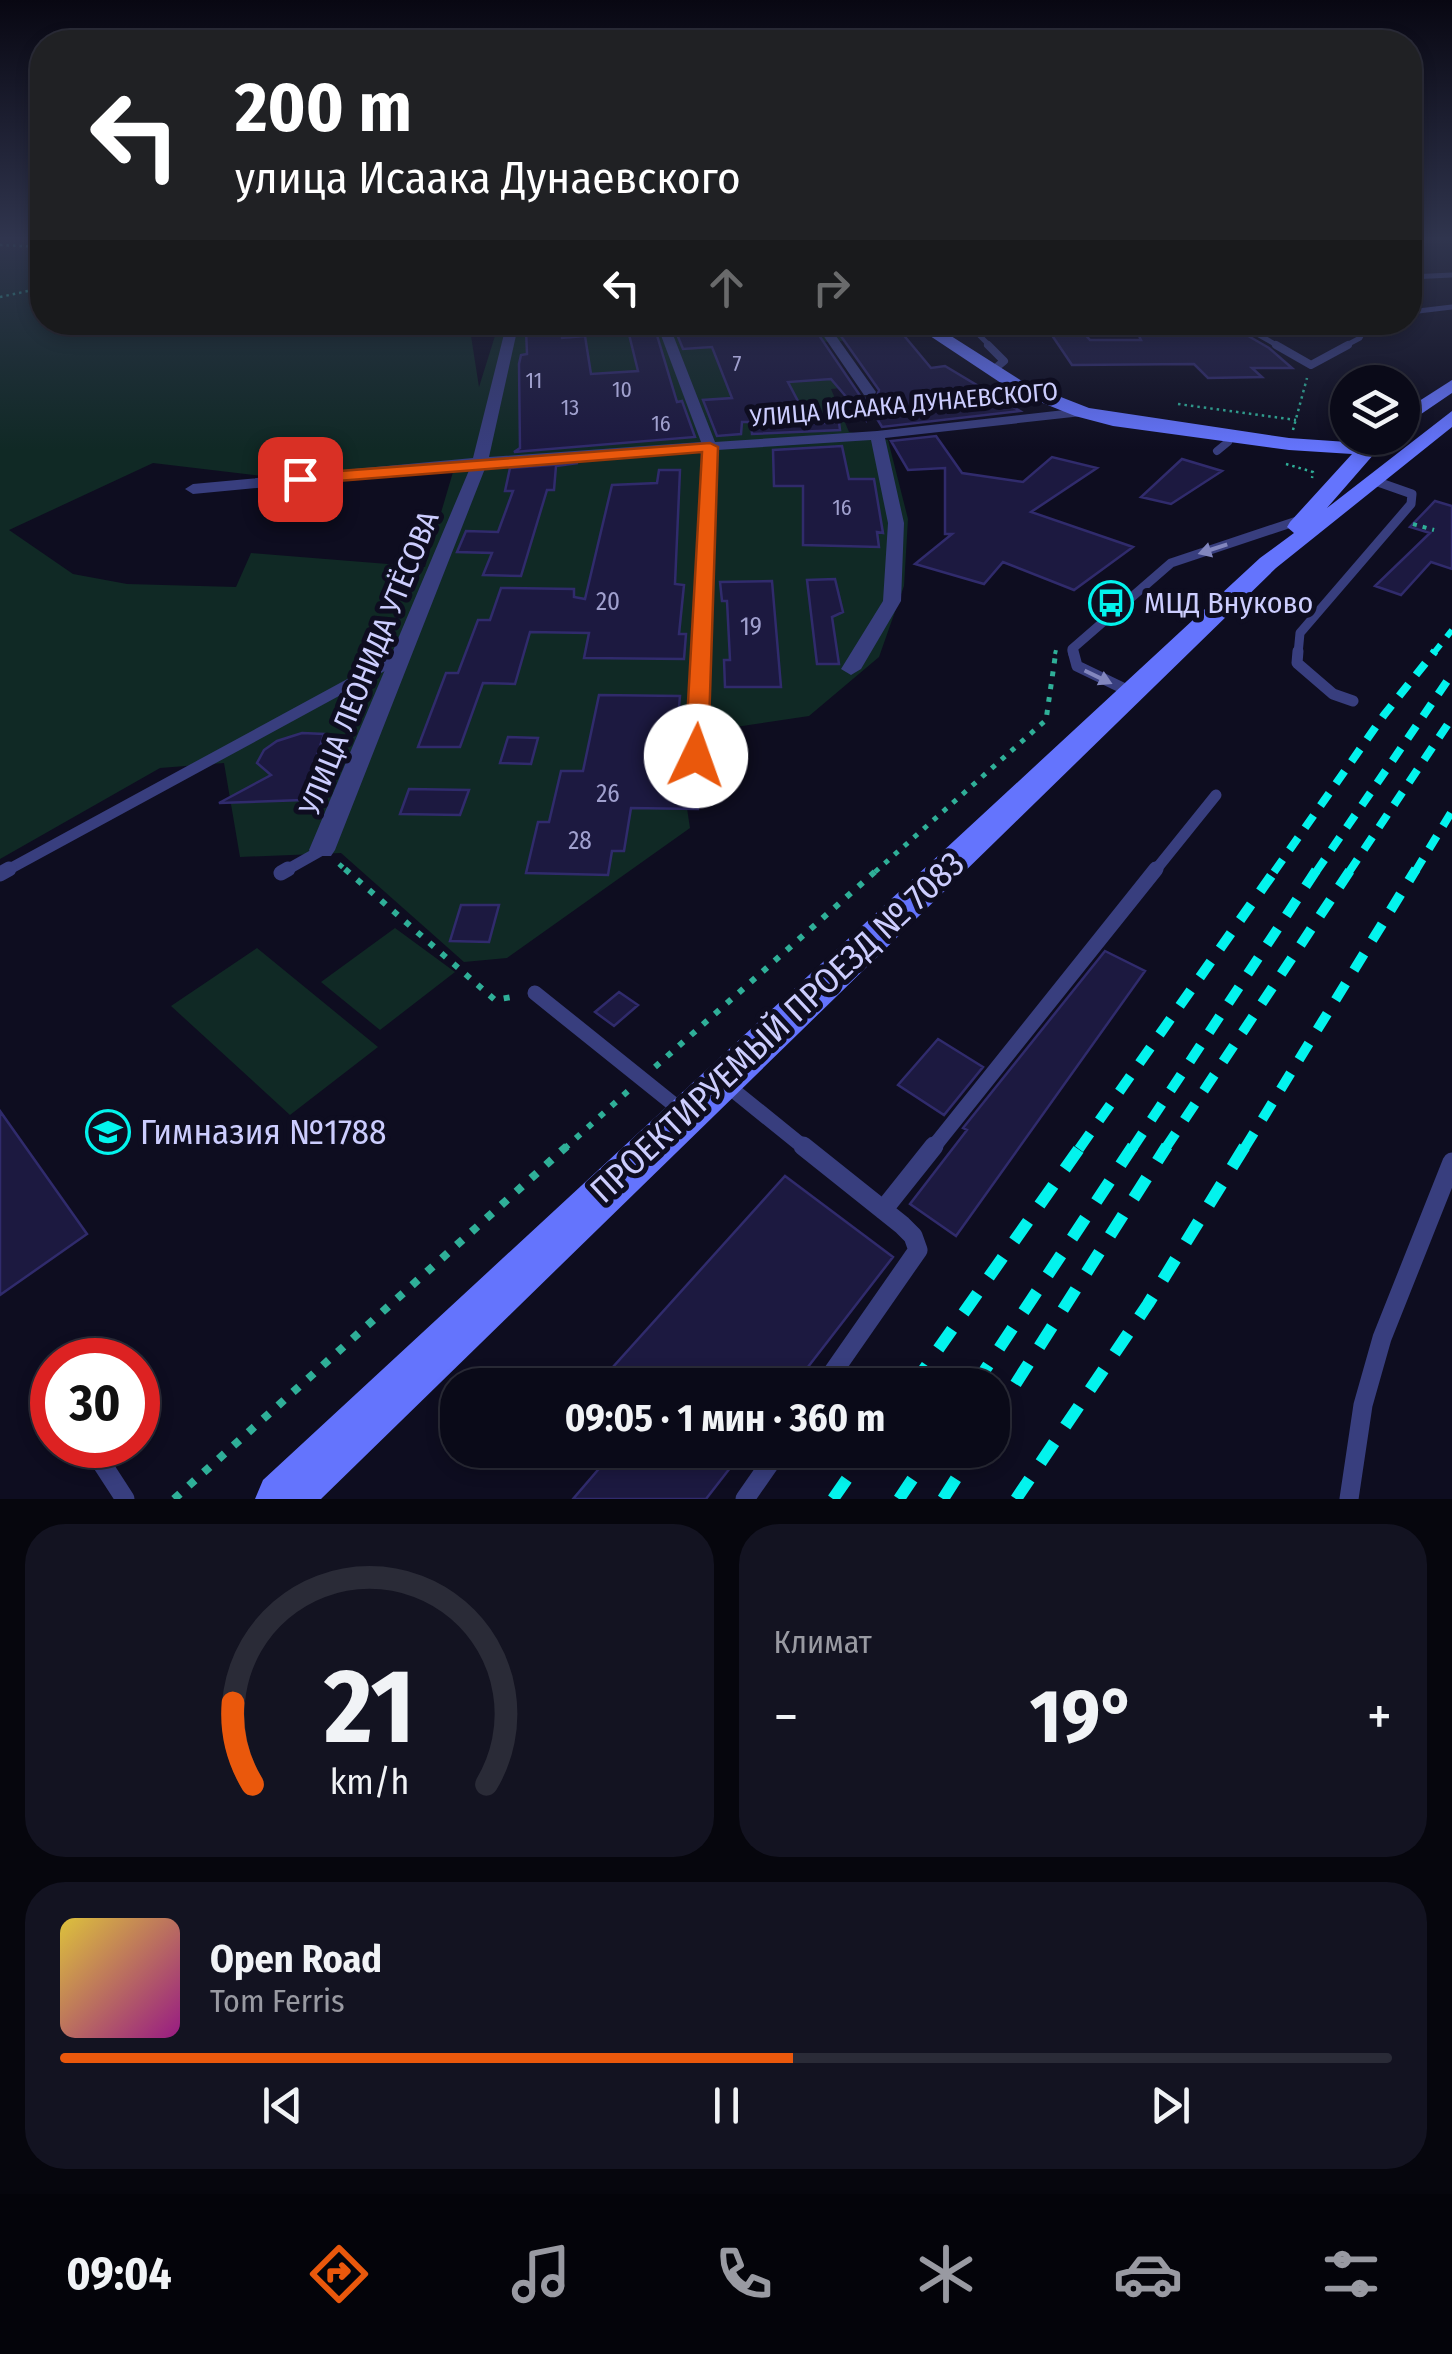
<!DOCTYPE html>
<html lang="ru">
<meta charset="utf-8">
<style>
body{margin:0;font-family:"Fira Sans Condensed",sans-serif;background:#131321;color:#f1f3f6;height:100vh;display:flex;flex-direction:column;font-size:38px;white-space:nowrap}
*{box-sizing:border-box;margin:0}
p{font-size:32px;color:#999aa2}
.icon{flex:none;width:55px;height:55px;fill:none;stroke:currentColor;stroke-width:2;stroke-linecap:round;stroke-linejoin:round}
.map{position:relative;height:1499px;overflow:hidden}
.side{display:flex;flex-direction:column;gap:25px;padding:25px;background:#06060d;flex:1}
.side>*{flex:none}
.banner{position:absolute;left:30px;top:30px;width:1392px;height:305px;border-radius:40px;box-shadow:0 5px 15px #0003,0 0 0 2px #2a2b37;background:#202124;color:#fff;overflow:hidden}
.controls{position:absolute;left:1330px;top:365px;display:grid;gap:20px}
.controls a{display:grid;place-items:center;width:90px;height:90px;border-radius:50%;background:#0a0a18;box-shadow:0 5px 15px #0003,0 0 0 2px #2a2b37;font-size:50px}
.speed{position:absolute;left:30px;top:1338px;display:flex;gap:20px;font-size:50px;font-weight:700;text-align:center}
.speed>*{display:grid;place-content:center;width:130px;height:130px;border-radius:50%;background:#0a0a18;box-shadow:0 5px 15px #0003,0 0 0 2px #2a2b37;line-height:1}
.speed .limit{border:15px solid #d22;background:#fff;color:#111}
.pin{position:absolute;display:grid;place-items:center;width:85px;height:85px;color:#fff;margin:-42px;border-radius:20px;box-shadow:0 5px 15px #0006}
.me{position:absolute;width:110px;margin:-55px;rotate:3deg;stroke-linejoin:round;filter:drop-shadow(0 0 8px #0008)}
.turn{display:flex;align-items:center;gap:35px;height:210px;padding:0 40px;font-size:45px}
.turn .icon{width:130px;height:130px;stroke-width:2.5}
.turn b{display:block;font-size:70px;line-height:85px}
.lanes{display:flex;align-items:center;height:95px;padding:0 40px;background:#0003;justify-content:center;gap:50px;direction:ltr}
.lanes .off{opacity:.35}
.big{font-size:75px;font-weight:700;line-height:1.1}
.side .card{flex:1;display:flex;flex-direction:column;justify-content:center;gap:15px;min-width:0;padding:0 35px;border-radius:40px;background:#131321}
.side .dial{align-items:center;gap:0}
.dial svg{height:260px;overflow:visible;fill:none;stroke:#2a2b37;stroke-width:7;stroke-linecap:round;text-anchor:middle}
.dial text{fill:#f1f3f6;stroke:none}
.song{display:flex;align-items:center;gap:30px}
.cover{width:120px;height:120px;border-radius:15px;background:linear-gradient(135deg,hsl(50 70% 55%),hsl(310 70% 35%))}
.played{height:10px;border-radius:5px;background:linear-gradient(90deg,#ea580c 55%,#2a2b37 55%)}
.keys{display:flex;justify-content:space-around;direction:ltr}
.heat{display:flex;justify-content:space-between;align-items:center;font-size:55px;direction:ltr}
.side .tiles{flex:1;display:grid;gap:25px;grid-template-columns:1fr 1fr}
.card:last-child{grid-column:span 2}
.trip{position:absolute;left:440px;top:1368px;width:570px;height:100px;border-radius:40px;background:#0a0a18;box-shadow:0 5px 15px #0003,0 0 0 2px #2a2b37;font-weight:700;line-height:100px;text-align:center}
.dock{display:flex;height:160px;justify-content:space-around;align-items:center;background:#04040a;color:#999aa2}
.dock .icon{width:70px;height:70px}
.dock .selected{color:#ea580c}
.dock b{font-size:45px;color:#f1f3f6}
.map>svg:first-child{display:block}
.green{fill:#102925;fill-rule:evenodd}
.building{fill:#1c1940;stroke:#302b6c;stroke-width:2.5}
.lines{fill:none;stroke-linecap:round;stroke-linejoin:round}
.path-far4{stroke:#2faf98;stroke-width:2.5;stroke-dasharray:2.5 4;stroke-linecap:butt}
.path-far3{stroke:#2faf98;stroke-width:4;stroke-dasharray:4 6;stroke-linecap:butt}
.path-far2{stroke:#2faf98;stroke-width:5;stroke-dasharray:5 8;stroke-linecap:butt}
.path-far1{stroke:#2faf98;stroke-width:6;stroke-dasharray:6 10;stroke-linecap:butt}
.path{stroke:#2faf98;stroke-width:8;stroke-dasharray:8 12;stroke-linecap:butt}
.lane-far5{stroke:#383e7e;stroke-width:5}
.lane-far4{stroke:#383e7e;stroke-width:8}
.lane-far3{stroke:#383e7e;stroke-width:9}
.lane-far2{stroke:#383e7e;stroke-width:11}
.lane-far1{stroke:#383e7e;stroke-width:15}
.lane{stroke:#383e7e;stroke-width:19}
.street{fill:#383e7e;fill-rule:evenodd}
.secondary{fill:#6474fd;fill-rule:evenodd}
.rail-far3{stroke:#03f3ed;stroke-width:6;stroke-dasharray:12 10;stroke-linecap:butt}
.rail-far2{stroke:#03f3ed;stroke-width:8;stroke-dasharray:15 12;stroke-linecap:butt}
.rail-far1{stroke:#03f3ed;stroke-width:10;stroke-dasharray:19 16;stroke-linecap:butt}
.rail{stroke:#03f3ed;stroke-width:12;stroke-dasharray:24 20;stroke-linecap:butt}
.oneway{fill:#8286be}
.route{fill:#ea580c;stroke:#983908;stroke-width:2.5}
.labels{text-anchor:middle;stroke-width:10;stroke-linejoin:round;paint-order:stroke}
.far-number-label{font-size:22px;fill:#a0a0ce}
.far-street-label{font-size:25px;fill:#cccdfe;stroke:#0e0d20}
.number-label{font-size:25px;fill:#a0a0ce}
.poi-label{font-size:30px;fill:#cccdfe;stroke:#0e0d20;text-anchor:start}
.street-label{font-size:30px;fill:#cccdfe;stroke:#0e0d20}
.near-street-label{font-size:35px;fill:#cccdfe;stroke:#0e0d20}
.near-poi-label{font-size:35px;fill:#cccdfe;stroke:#0e0d20;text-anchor:start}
</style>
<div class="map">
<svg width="1452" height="1499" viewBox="0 0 1452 1499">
<rect width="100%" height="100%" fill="#0e0d20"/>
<path class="green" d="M0,240H42V322L469,323L479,387L499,323L886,322L907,338L819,342L853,387L831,389L849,432L888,440L908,519L904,586L879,657L809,716L676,736L690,828L507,958L464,962L341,853L240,857L224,763L160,768L0,859ZM153,463L321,483L453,472L425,567L251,553L236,587L127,584L73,574L9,530Z
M395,928L455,972L380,1030L321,982Z
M257,948L378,1047L290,1115L171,1006Z"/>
<path class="building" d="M626,322H653L677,402L682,401L695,437L514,452L520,448L519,364L521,355L527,354L526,329L561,327L562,338L585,336L591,374L638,371Z
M672,322H810L861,397L865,419L831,379L788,382L810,424L839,422L840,430L752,434L751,422H742L741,434L717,436L703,400L732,398L712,347L683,349Z
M831,322H864L872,333L901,332L931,368L945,366L1020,411L882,427L865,399L877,397L879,390Z
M1043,322H1074L1090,340H1141L1136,330L1231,326L1269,348L1292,368H1252L1262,377L1208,378L1194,364L1072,365Z
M936,436L962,473L1023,482L1052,457L1097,468L1031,512L1133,547L1074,590L1003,562L984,584L915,564L952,534H945V468L908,470L891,441Z
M842,446L849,479H874L883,533L877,532L879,547L803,545V486H774L773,450Z
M1182,459L1222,471L1171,504L1141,497Z
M578,463L556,466L554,490H547L521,576L483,575L492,553L457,552L466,531L498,532L513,491H505L510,468Z
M659,470H680L675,584L684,585L679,634H686L684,659L584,658L589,633L530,632L515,684L483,683L460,747H418L446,673H458L478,620H490L501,588L574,589V597L585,599L612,485L657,483Z
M1435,501L1452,506V569L1431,562L1401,595L1375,586L1430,533L1410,527Z
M835,579L843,612L832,617L839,664H817L807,580Z
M772,581L781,687H725L724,660H730L727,601H722L720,582Z
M599,695L680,696L679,707H685L682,756L685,764L702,765L698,809L631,808L624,851H612L608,875L526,873L538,822H549L561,771H583Z
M302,733L324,734L303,800L219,803L271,775L257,763L264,750L277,741Z
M508,737L538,738L531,764L500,763Z
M409,789L469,790L460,815L400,814Z
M461,905H499L489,942L450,941Z
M1105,951L1145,971L956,1236L910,1204L967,1130L963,1128Z
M619,992L638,1005L614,1026L595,1012Z
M938,1039L983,1067L944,1115L898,1085Z
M0,1111L87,1234L0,1295Z
M785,1176L893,1257L794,1385H631L613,1367Z
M615,1450H744L706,1499H573Z"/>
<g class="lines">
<path class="path-far4" d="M0,245L42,247
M0,297L42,288
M1178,404L1296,420
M1293,430L1307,378
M1286,464L1313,472L1312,478"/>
<path class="path-far3" d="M1413,524L1434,530
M1055,654L1056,650"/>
<path class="path-far2" d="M339,864L348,872
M875,872L1046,720L1056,651"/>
<path class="path-far1" d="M345,869L495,1000L517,996
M655,1067L878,869
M564,1149L628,1091"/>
<path class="path" d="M174,1499L567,1146"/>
<path class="lane-far5" d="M1410,277L1452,275
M1410,312L1452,307
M966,322L991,347
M1236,322L1280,347
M1343,347L1360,338L1368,322"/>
<path class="lane-far4" d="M988,345L1004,361L992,371
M1276,345L1311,365L1348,345
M1217,451L1228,442
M1375,481L1379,482"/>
<path class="lane-far3" d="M1073,654L1072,649L1171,563L1300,520
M1298,654L1300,633L1411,504L1412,494L1375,481"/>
<path class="lane-far2" d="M1073,651L1077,666L1131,692
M1298,651L1297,663L1333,694L1353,701
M4,872L401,656
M283,872L322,850
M1154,872L1216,795"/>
<path class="lane-far1" d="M281,873L288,869
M0,874L9,869
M535,993L682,1111
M728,1086L806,1149
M932,1149L1156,869"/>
<path class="lane" d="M803,1146L902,1225L913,1236L918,1250L824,1385
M883,1210L934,1146
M90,1445L125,1499
M745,1499L779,1450
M1349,1499L1363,1405L1382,1338L1452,1162"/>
<path class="street" d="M507,322H519L489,457L701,442L656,322H668L715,442L877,431L1082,408L1089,412L1082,416L885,438L904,523L901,601L861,669L851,675L841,669L883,601L888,523L871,440L717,450L708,756L697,763L686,756L702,451L486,466L335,850L331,856H313L309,850L470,468L193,494L185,489L193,484L473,458Z
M814,322H826L876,392L874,395H864Z"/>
<path class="secondary" d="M909,322H929L1025,383L1089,408L1289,438L1362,443L1367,438H1381V446L1327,508L1452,411V427L1276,568L321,1499H255L263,1480L1260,558L1294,533L1287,527L1290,522L1352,454L1289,450L1113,426L1075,416L1013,391Z
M1452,380V393L1402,427V412Z"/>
<path class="rail-far3" d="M1433,654L1452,630"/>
<path class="rail-far2" d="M1274,872L1384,715L1435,651
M1316,872L1452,674
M1349,872L1452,718
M1415,872L1452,811"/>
<path class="rail-far1" d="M1079,1149L1276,869
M1132,1149L1317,869
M1165,1149L1351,869
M1244,1149L1416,869"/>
<path class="rail" d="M913,1385L1081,1146
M975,1385L1133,1146
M992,1421L1167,1146
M833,1499L867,1450
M899,1499L932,1450
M943,1499L974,1450
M1016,1499L1148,1304L1245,1146"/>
</g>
<defs><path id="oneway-solid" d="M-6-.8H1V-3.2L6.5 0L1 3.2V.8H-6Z" transform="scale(2.5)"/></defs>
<g class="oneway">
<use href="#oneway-solid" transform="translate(1213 549) rotate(162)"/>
<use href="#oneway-solid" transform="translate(1098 677) rotate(26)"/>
</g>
<linearGradient id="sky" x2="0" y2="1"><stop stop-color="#080712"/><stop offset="0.53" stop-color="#30354e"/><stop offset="1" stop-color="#30354e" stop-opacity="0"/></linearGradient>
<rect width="1452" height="450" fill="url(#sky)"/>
<path class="route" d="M710,443L718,447L708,756L696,763L685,756L702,452L300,484L293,479L300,474Z"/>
<defs>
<g id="bus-ring" transform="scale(2.25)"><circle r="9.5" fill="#0e0d20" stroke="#03f3ed" stroke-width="1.5"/><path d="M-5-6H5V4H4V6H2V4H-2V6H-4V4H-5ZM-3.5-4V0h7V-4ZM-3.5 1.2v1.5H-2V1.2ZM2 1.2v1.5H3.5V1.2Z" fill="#03f3ed"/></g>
<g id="school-ring" transform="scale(2.25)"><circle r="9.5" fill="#0e0d20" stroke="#03f3ed" stroke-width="1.5"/><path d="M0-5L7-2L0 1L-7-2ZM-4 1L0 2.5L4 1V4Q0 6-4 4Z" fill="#03f3ed"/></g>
</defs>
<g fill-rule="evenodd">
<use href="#bus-ring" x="1111" y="603"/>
<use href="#school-ring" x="108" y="1132"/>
</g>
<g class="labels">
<g class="far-number-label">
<text x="737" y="371">7</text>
<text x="534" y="388">11</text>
<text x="622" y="397">10</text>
<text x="570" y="415">13</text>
<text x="661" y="431">16</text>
<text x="842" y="515">16</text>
</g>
<g class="far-street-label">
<text transform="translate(904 404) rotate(-5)" y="9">УЛИЦА ИСААКА ДУНАЕВСКОГО</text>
</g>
<g class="number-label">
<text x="608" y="610">20</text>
<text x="751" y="635">19</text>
<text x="608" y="802">26</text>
<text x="580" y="849">28</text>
</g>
<g class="poi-label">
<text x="1144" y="613">МЦД Внуково</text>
</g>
<g class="street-label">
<text transform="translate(369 663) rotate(-68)" y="10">УЛИЦА ЛЕОНИДА УТЁСОВА</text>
</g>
<g class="near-street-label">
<text transform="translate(777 1027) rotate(-43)" y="12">ПРОЕКТИРУЕМЫЙ ПРОЕЗД № 7083</text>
</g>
<g class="near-poi-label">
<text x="140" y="1144">Гимназия №1788</text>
</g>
</g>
</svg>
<div class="controls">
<a><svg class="icon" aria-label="layers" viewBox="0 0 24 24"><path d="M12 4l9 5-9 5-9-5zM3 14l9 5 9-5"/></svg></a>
</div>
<div class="speed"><div class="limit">30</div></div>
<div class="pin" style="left:300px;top:479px;background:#d93025"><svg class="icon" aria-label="arrive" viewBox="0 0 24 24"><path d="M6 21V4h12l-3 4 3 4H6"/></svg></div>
<svg class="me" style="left:696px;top:756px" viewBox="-20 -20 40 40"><circle r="19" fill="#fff"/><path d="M0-13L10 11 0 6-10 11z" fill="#ea580c"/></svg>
<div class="trip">09:05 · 1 мин · 360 m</div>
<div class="banner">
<div class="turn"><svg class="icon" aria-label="left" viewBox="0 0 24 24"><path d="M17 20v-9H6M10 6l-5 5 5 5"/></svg><div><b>200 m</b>улица Исаака Дунаевского</div></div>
<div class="lanes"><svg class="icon" aria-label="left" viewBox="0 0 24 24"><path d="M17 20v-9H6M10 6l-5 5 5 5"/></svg><svg class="icon off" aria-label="ahead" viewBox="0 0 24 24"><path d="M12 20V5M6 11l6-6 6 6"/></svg><svg class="icon off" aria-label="right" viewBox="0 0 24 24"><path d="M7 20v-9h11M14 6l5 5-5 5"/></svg></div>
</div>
</div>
<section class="side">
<div class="tiles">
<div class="card dial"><svg viewBox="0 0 100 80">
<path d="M14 69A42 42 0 1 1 86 69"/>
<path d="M14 69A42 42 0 0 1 8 44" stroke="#ea580c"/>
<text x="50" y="56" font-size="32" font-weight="700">21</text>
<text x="50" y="72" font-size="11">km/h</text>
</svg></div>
<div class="card"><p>Климат</p>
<div class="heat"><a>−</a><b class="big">19°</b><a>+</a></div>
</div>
<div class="card">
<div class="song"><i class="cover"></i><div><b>Open Road</b><p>Tom Ferris</p></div></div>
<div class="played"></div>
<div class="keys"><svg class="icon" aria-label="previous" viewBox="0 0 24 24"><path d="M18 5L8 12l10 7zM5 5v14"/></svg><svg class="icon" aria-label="pause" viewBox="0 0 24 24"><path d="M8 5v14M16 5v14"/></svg><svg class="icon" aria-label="next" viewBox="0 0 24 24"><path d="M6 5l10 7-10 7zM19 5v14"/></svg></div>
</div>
</div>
</section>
<nav class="dock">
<b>09:04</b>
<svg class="icon selected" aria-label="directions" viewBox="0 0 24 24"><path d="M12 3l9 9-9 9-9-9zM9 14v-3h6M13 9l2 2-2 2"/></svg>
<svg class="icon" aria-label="music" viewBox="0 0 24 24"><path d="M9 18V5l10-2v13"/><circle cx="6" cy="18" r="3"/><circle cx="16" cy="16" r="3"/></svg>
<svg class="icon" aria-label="phone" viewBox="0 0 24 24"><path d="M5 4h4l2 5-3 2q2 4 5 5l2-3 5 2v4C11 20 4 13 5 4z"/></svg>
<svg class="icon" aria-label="climate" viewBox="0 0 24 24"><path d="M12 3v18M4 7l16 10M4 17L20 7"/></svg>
<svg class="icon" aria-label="car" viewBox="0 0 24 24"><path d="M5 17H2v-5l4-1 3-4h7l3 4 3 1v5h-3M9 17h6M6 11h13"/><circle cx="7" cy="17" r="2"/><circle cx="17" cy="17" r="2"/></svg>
<svg class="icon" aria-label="filters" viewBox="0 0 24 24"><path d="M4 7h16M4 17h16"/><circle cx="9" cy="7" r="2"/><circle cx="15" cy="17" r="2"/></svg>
</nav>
